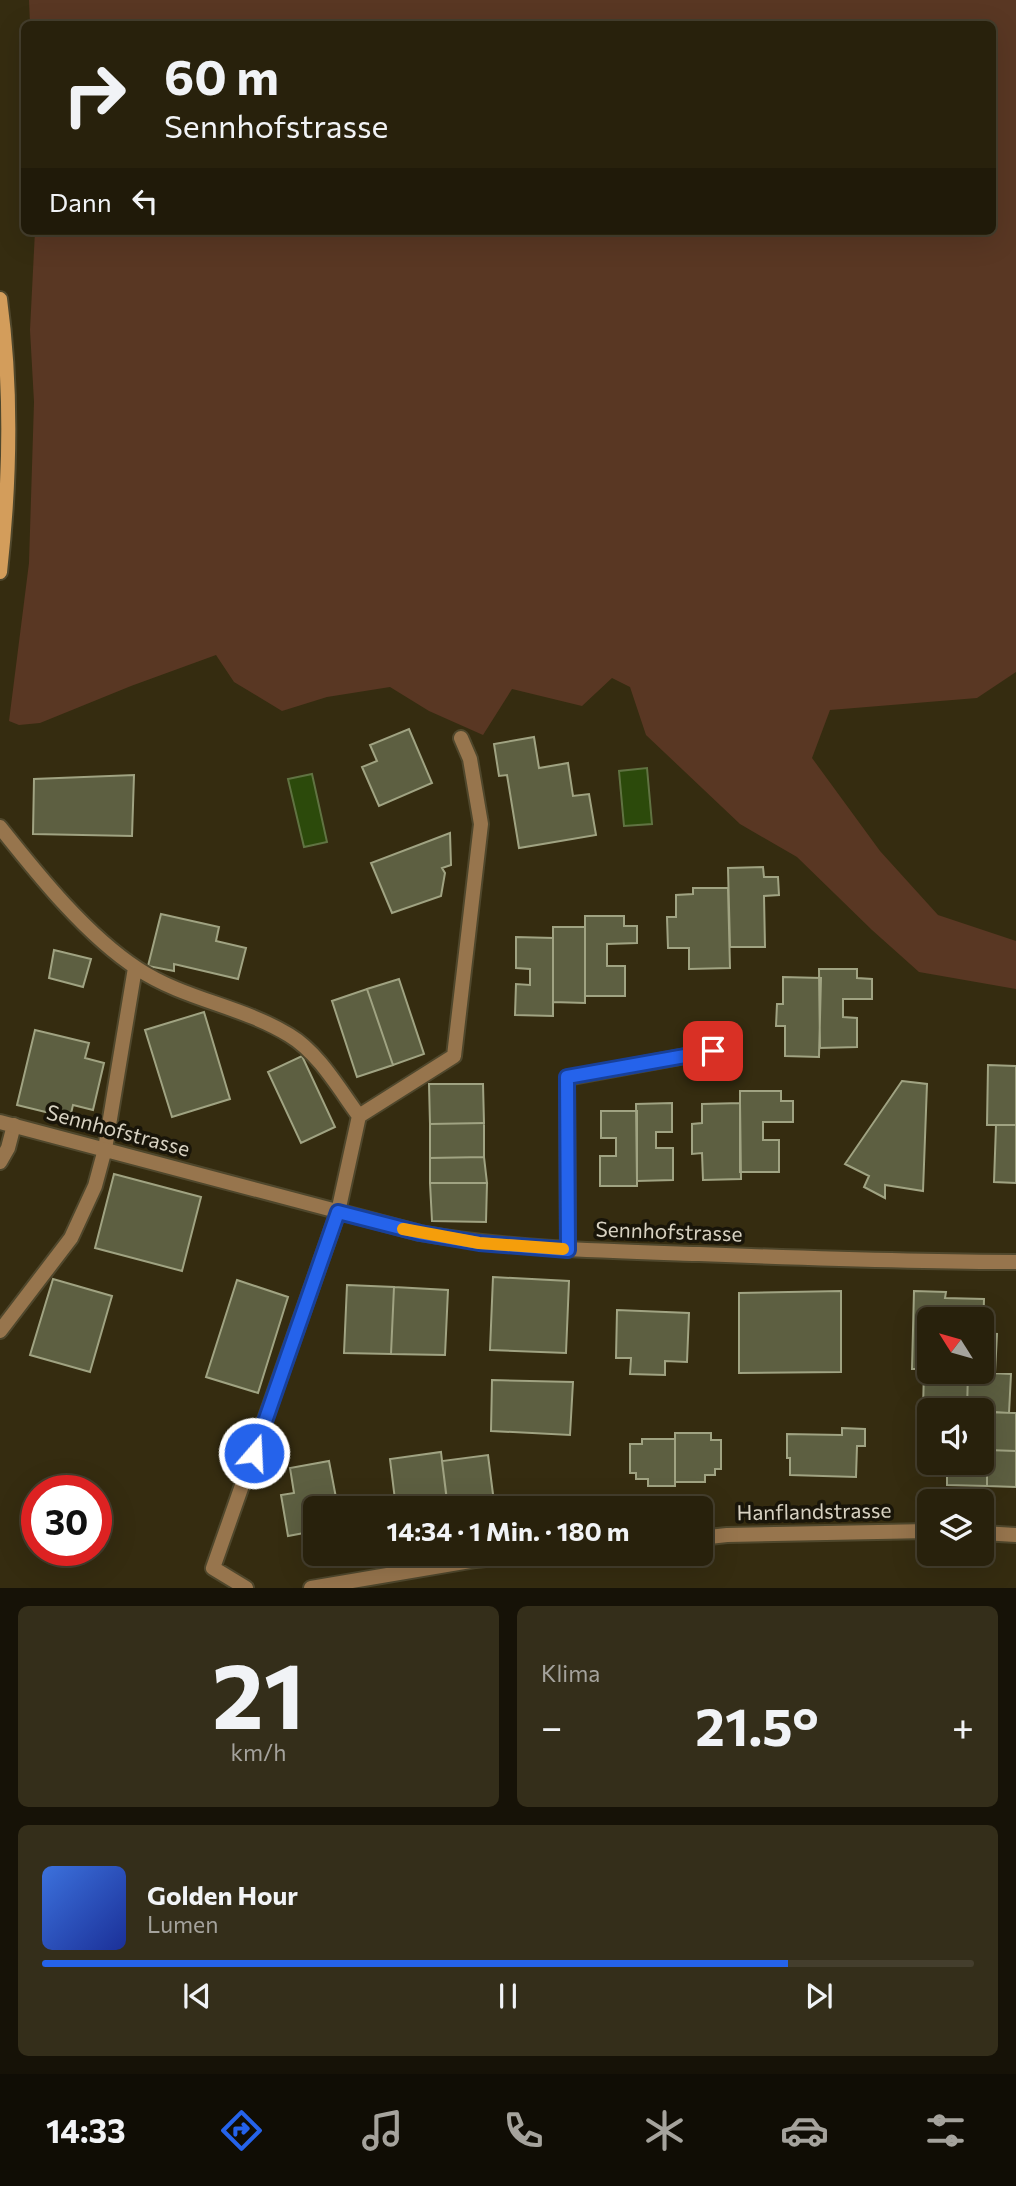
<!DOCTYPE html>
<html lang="de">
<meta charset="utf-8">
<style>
body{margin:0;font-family:Commissioner,sans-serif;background:#342e1a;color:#f1f3f6;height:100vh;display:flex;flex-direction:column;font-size:26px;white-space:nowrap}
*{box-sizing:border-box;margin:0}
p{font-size:23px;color:#a5a39d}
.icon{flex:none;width:38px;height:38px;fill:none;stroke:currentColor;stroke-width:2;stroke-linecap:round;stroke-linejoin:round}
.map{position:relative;height:1588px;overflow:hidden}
.side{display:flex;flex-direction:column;gap:18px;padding:18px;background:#161207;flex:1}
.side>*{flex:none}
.banner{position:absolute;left:21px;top:21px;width:975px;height:214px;border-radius:10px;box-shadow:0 7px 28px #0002,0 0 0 2px #443e2d;background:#28210c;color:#f1f3f6;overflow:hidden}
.needle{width:46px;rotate:307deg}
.fabs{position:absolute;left:917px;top:1307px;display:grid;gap:14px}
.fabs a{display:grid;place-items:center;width:77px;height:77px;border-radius:10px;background:#28210c;box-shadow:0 7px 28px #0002,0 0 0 2px #443e2d;font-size:35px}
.speed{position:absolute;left:21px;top:1475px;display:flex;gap:14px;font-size:35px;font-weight:700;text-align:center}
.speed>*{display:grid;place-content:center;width:91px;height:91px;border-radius:50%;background:#28210c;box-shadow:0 7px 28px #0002,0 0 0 2px #443e2d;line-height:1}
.speed .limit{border:10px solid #d22;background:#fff;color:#111}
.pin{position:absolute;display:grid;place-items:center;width:60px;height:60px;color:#fff;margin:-30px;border-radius:14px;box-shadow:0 4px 10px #0006}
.me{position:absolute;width:77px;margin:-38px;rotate:19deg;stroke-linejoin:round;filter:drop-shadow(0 0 5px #0008)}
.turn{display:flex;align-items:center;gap:24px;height:147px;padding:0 28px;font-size:32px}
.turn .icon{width:91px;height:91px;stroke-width:2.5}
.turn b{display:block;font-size:49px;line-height:60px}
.then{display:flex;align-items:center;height:66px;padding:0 28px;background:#0003;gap:14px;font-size:26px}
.big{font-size:52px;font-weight:700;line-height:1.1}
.side .card{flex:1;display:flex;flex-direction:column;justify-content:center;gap:10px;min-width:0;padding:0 24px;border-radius:10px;background:#342e1a}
.side .dial{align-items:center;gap:0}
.dial b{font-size:91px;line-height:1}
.song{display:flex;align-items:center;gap:21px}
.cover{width:84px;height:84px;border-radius:10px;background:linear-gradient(135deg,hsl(220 70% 55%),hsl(230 70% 35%))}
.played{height:7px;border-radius:4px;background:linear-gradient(90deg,#2563eb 80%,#443e2d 80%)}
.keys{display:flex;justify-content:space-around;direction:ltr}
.heat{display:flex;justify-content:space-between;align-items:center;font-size:38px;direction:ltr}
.side .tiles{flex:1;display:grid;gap:18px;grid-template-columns:1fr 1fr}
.card:last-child{grid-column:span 2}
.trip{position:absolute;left:303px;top:1496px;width:410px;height:70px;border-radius:10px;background:#28210c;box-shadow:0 7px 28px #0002,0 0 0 2px #443e2d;font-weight:700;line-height:70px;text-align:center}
.dock{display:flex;height:112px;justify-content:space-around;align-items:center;background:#100d05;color:#a5a39d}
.dock .icon{width:49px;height:49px}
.dock .current{color:#2563eb}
.dock b{font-size:32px;color:#f1f3f6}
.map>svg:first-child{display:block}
.green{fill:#593723}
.water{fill:#2c4a0b;stroke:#607342;stroke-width:2}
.building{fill:#5d5f41;stroke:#a0a382;stroke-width:2}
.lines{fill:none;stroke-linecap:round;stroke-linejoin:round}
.service-casing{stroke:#4f472c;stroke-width:18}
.minor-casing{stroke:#4f472c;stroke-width:18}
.secondary-casing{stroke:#4f472c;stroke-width:18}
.service{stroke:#97754d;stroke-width:14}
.minor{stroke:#97754d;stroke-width:14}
.secondary{stroke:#d39d5b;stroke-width:14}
.route-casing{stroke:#184099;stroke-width:18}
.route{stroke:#2563eb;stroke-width:12}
.slow{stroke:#f59e0b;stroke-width:12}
.labels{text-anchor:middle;stroke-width:7;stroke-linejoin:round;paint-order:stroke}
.street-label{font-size:21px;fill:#d8d2c2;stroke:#191509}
</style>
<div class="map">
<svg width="1016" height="1588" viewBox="0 0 1016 1588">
<rect width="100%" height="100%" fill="#352c10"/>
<path class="green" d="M29,0H1016V672L977,698L830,710L812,758L880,851L938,915L1016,941V989L919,972L872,930L797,857L740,824L646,735L630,687L612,678L582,706L512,689L483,735L429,711L390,687L327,697L282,711L234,682L216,655L131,686L40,723L19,725L9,721L29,563L34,402L30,330L35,231H992V24H30Z"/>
<path class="water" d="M647,768L652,824L624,826L619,771Z
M312,774L327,842L304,847L288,779Z"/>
<path class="building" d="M409,729L432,783L379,806L362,767L377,761L370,745Z
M534,737L539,768L568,763L573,796L589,794L596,835L519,848L507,775L499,776L494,744Z
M134,775L132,836L33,834L34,779Z
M450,833L451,865L442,868L445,873L441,896L392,913L371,863Z
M763,867L764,877H778L779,895L764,896L765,947H730L728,868Z
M693,888H728L730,968L689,969V948H668L667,917H676V895L693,894Z
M161,914L219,927L216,941L246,948L238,979L174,964V971L148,966Z
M585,916H624V926H637V943L607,944V966H625V996H585Z
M553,927H585V1003L553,1002Z
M516,937L553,938V1016L515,1015L516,984L530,985V969L516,968Z
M54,950L91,959L83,987L49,978Z
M819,969H857V978L872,979V999H843V1017L857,1018V1047L820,1048Z
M783,977L821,978L819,1057L785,1056V1026H776L777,1004H783Z
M399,979L424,1054L393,1065L367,989Z
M367,989L393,1065L357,1077L332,1001Z
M204,1012L230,1099L172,1117L145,1030Z
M35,1030L89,1043L85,1058L104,1063L93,1110L73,1105L70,1118L17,1105Z
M302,1056L335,1127L301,1143L268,1072Z
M988,1065L1016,1066V1125H987Z
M902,1081L927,1084L923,1191L885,1185V1198L864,1187L869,1176L845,1164Z
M429,1084H483L484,1123L430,1124Z
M740,1091H781V1101H793V1122H763V1140H779V1172H740Z
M672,1103V1132H656V1148H673V1180L637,1181L636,1104Z
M740,1103L741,1179L703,1180L702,1153L692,1154V1124L702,1123V1104Z
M601,1111H637V1186H600V1156H616V1138H601Z
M484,1123V1157L430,1158V1124Z
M996,1125H1016V1183L994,1182Z
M484,1157L487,1183H430V1158Z
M114,1174L201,1197L182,1271L95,1248Z
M430,1183H487L486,1222L432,1221Z
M493,1277L569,1281L566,1353L490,1350Z
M53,1279L112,1296L90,1372L30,1355Z
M237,1280L288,1297L258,1393L206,1377Z
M347,1285L394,1287L391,1354L344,1353Z
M394,1287L448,1290L445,1355L391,1354Z
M841,1291V1372L739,1373V1293Z
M914,1291L946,1292L945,1298L984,1299L983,1333L982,1320H929V1369H912Z
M617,1310L689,1313L687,1362L665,1361V1375L630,1374L631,1358H616Z
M982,1333L997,1334L995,1373L968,1372L967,1410H923L924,1369H929V1372H982Z
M968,1372L1011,1374L1009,1413L967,1410Z
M492,1380L573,1382L570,1435L491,1431Z
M982,1412L1016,1413V1451L987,1450V1486L947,1485V1463H982Z
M842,1428L865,1429V1446H857L856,1477L790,1475V1458H787V1434L842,1435Z
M675,1433H711V1440H721V1469H715V1475H705V1482H675Z
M642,1439H675V1486H648V1479H636V1473H630V1444H642Z
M987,1450L1016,1451V1487L987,1486Z
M441,1452L447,1502L396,1508L390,1459Z
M488,1455L494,1502L448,1508L442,1461Z
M329,1461L338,1508H315V1531L288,1536L281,1495L294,1493L290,1468Z"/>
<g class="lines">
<g class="service-casing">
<path id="service" d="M0,827C39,876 86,935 138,969C185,1000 242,1006 289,1035C319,1053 339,1089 359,1116
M105,1149L135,968
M0,1162L8,1148L14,1125
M338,1212L359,1116L454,1056L481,824L470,759L461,738"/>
</g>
<g class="minor-casing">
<path id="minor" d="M0,1122L420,1233C511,1249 603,1251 696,1254C803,1258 909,1262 1016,1262
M568,1250L567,1078L713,1051
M0,1331L71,1238L95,1186L105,1149
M982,1533L1016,1535
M700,1538L727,1535L929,1531
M246,1588L213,1568L338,1212
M311,1588L476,1560L534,1554"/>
</g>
<g class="secondary-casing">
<path id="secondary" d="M0,299C12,388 10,482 0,572"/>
</g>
<use href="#service" class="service"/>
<use href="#minor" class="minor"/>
<use href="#secondary" class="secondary"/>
</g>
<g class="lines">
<g class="route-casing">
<path id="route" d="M254,1453L338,1212L420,1233L479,1243L568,1250L567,1077L713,1051"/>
</g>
<use href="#route" class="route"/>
<path class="slow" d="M403,1229L479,1243L563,1249"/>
</g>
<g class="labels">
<g class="street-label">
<text transform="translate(118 1131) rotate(15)" y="7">Sennhofstrasse</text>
<text transform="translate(669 1232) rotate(2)" y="7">Sennhofstrasse</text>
<text transform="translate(814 1512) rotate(-1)" y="7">Hanflandstrasse</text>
</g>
</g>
</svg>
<div class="fabs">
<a><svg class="needle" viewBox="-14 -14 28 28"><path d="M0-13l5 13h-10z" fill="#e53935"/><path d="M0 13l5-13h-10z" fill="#a5a39d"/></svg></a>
<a><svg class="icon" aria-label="sound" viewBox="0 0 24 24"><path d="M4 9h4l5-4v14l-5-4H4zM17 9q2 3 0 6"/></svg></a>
<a><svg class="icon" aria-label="layers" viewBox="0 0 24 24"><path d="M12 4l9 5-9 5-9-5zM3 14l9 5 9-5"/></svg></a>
</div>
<div class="speed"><div class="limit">30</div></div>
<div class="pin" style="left:713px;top:1051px;background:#d93025"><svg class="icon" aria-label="arrive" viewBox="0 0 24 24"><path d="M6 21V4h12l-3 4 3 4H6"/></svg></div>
<svg class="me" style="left:254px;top:1453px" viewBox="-20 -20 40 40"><circle r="17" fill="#2563eb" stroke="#fff" stroke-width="3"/><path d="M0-11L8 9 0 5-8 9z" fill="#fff"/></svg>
<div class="trip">14:34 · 1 Min. · 180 m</div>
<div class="banner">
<div class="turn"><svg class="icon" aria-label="right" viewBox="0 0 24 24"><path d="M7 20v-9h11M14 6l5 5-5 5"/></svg><div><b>60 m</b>Sennhofstrasse</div></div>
<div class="then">Dann<svg class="icon" aria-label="left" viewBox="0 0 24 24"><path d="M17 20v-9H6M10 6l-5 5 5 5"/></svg></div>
</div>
</div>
<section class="side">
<div class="tiles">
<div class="card dial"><b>21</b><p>km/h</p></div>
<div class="card"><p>Klima</p>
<div class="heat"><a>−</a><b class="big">21.5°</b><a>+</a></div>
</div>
<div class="card">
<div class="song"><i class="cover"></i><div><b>Golden Hour</b><p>Lumen</p></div></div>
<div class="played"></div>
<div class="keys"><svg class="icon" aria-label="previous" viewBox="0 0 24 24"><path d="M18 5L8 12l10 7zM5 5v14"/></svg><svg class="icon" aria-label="pause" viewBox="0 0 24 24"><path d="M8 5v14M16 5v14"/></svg><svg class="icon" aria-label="next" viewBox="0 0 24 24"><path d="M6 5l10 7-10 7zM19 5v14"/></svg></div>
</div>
</div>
</section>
<nav class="dock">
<b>14:33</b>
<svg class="icon current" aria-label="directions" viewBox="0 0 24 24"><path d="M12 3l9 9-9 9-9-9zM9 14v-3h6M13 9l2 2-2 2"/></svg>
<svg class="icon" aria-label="music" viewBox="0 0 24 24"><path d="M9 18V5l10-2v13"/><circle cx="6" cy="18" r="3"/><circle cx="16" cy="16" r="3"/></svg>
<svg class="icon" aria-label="phone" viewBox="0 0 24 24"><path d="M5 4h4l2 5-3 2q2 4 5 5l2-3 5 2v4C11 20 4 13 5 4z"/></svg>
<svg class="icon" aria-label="climate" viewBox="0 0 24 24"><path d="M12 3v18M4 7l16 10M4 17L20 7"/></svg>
<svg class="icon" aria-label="car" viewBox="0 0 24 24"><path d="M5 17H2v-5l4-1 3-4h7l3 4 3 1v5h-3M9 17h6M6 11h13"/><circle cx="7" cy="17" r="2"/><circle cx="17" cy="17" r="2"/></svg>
<svg class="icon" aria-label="filters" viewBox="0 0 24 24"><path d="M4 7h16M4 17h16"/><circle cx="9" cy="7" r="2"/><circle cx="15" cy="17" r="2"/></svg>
</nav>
